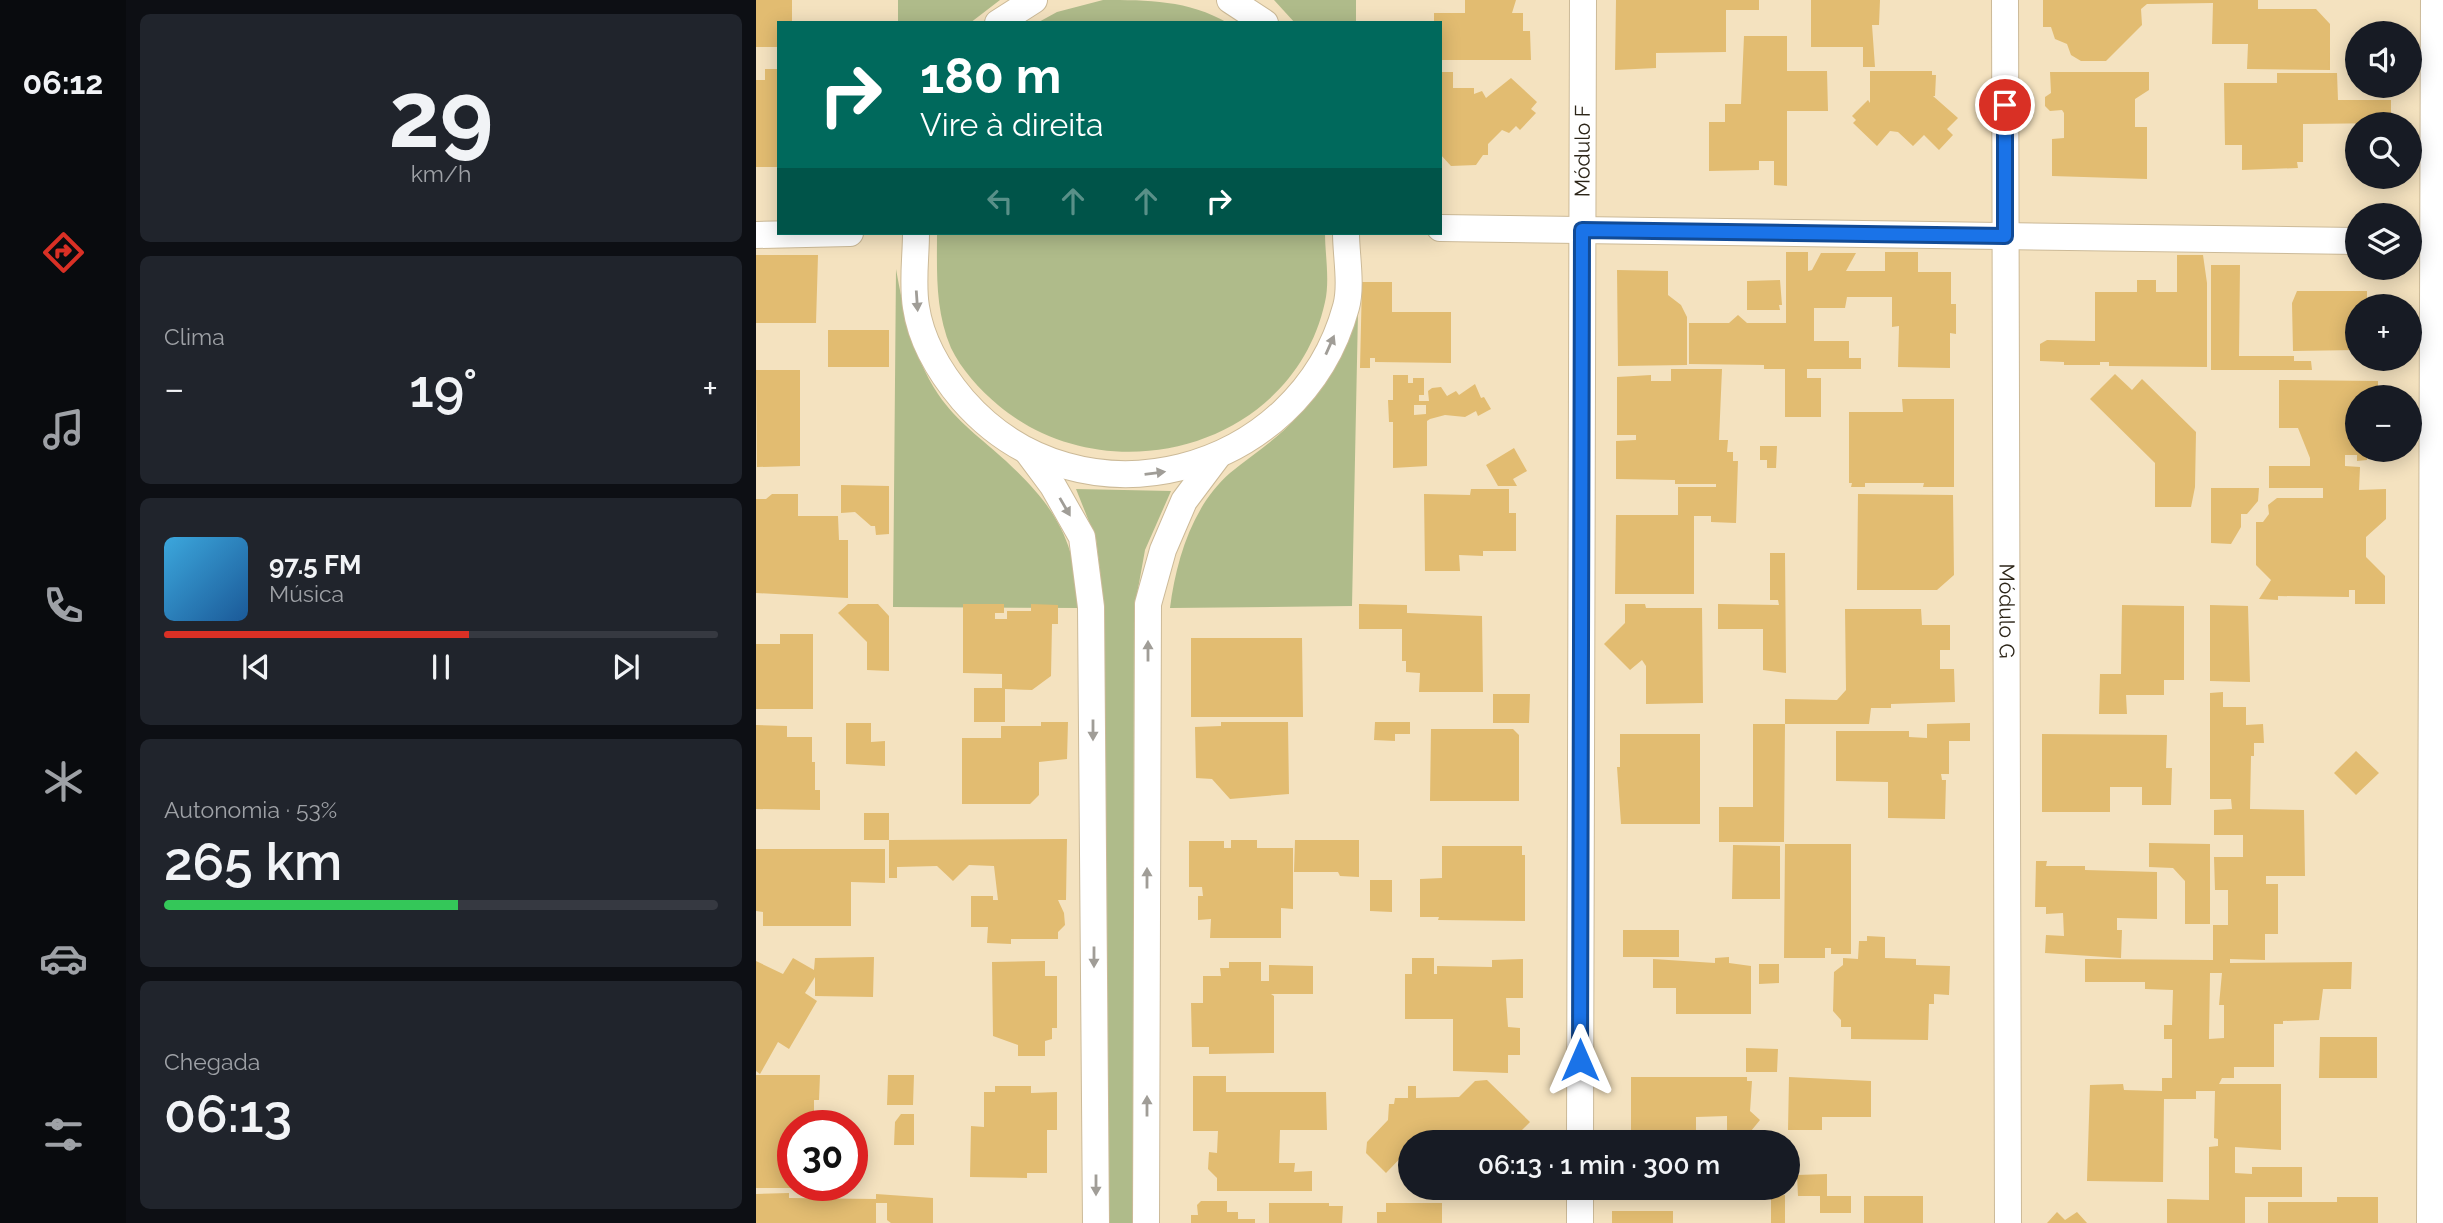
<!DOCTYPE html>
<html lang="pt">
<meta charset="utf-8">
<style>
body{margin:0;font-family:Raleway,sans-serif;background:#20242c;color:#f1f3f6;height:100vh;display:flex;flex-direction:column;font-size:26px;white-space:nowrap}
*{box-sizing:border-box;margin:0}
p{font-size:23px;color:#9ea1a6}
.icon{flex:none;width:38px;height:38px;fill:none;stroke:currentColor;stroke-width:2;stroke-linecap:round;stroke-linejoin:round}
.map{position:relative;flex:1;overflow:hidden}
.sheet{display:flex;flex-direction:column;gap:14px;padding:14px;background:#0d0f14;width:630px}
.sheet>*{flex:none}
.hud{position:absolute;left:21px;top:21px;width:665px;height:214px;border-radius:0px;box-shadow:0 4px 18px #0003;background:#00695c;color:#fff;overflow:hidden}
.controls{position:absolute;left:1589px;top:21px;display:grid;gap:14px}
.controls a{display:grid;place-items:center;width:77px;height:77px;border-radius:50%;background:#171b24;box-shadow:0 4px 18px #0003;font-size:35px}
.speed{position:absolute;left:21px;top:1110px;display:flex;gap:14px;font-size:35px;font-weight:700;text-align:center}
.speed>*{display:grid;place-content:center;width:91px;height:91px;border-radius:50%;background:#171b24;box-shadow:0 4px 18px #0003;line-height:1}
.speed .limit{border:10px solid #d22;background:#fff;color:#111}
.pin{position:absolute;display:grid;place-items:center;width:60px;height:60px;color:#fff;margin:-30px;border:4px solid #fff;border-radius:50%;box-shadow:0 2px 7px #0007}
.me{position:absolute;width:77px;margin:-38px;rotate:0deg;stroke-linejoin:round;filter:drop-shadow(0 0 5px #0008)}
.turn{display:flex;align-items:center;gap:24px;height:147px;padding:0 28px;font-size:32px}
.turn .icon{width:91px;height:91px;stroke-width:2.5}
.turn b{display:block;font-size:49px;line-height:60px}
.lanes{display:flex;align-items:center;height:66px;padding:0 28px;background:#0003;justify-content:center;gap:35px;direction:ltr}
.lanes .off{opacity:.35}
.big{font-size:52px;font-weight:600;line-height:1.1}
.sheet .tile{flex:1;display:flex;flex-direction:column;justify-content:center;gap:10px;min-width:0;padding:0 24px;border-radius:10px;background:#20242c}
.sheet .dial{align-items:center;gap:0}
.dial b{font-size:91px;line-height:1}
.song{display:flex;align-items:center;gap:21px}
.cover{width:84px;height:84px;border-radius:10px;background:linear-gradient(135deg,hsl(200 70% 55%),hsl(210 70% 35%))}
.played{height:7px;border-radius:4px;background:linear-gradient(90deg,#d93025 55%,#363941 55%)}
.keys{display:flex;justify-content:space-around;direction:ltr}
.heat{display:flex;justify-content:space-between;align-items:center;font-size:38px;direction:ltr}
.charge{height:10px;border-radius:5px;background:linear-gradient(90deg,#34c759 53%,#363941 0)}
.trip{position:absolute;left:642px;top:1130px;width:402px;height:70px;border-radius:35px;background:#171b24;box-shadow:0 4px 18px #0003;font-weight:600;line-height:70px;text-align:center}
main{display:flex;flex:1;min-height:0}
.menu{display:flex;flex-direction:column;width:126px;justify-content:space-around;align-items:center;background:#090b0e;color:#9ea1a6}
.menu .icon{width:49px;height:49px}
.menu .on{color:#d93025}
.menu b{font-size:32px;color:#f1f3f6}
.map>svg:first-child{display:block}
.green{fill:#afbb8a}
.building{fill:#e2bc71;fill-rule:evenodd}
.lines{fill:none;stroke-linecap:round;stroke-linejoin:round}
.street-casing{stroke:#ccba98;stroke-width:28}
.street{stroke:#fff;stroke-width:26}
.oneway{fill:#a09d97}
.route-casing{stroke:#114b97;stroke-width:18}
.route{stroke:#1a73e8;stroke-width:12}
.labels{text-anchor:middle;stroke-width:6;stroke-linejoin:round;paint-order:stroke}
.street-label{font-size:21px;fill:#2c2518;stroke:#feefd4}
</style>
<main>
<nav class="menu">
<b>06:12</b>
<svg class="icon on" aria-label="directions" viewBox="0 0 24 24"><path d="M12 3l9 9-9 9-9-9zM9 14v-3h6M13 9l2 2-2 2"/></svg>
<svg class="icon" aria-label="music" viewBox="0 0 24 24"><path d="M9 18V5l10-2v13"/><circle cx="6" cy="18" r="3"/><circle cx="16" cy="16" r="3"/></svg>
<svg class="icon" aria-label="phone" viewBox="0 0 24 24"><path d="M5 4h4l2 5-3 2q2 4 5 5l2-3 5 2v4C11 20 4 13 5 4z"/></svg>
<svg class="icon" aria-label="climate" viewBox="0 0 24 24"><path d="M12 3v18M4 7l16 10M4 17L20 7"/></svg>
<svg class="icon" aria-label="car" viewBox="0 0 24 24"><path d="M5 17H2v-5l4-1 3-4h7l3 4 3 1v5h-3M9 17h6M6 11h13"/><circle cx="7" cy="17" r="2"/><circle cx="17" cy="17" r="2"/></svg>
<svg class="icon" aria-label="filters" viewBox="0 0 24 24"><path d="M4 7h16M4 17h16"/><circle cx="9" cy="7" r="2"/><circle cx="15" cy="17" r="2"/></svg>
</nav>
<section class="sheet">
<div class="tile dial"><b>29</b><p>km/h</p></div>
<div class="tile"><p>Clima</p>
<div class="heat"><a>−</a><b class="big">19°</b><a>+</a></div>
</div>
<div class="tile">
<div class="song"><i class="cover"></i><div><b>97.5 FM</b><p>Música</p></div></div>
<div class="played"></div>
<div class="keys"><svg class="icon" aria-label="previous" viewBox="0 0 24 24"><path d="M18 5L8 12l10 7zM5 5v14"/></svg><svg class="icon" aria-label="pause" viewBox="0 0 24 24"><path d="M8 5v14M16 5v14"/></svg><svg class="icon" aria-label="next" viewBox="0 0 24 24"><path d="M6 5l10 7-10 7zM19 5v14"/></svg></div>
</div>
<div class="tile"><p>Autonomia · 53%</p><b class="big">265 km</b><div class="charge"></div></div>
<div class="tile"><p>Chegada</p><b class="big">06:13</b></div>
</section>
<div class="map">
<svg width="1687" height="1223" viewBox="0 0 1687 1223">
<rect width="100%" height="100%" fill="#f4e2bf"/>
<path class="green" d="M142,0H244L214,23H142Z
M347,0C392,0 432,0 472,23H281L301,12Z
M518,0H600V23H539Z
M181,233H569C569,254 574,281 569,302C537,448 352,497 242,405C224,390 205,369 195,348C179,310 181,273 181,233Z
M140,269C148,313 157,356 182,394C201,422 226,439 250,461C302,510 317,538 325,608L137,607Z
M602,312L596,606L414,608C420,561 436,506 474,473C496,455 520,440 540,418C568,387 587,351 602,312Z
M320,489L415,491L389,550L378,611L377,1223H351L348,604L340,539Z"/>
<path class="building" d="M0,0H36V23H23V47H0Z
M709,0H760L756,13H767V31H774L775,60H684V23H678V13H709Z
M860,0H1003V10H970V52L900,53V68L859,70Z
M1055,0H1124L1123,25H1116L1119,67H1107V47H1055Z
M1287,0H1502V9H1560L1574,24V70L1491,69L1492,44H1456L1457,3L1391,4L1385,9L1386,25L1350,61H1325L1315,55L1311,44L1299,39L1295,27H1287Z
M988,36H1031V71H1071L1072,111H1031V186L1018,185V161H1003V170L953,171V122H969V104H985Z
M9,69H23V167H0V80H9Z
M1114,71H1176V75H1180L1179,96H1177L1202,118L1191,129L1197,135L1183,150L1168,135L1157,146L1142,132L1134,131L1121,146L1097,123L1100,120L1096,116L1112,100L1114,103Z
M684,72H697V88H718V94L726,91L730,98L755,78L781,102L775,109L780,113L764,130L760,126L753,133L746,130L732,144V155H727L720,165L695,166L684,154Z
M1294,72H1393V90L1379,99V127H1391V179L1296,176V139L1308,138V113L1306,110L1294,111L1289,106V97L1295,93Z
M1521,73H1581L1582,100H1635V123L1547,124V162H1541L1542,168L1486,170V145H1469L1468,83H1521Z
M1030,252H1052V271L1056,270L1065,253H1100L1090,271H1129V252H1162V272H1195V304H1200V334L1194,333V368L1142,367L1143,326L1136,327V297H1091L1089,308H1058V341H1093V358H1105V369H1051V378H1065V417H1029V369H1008V365L933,364V323H973L982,315L991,323H1030Z
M0,255H62L60,323H0Z
M1421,255H1447L1451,283V367L1353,366V362H1344V365H1308V362L1284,361V344L1291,340L1339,341V292H1381V280H1400V292H1421Z
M1455,265H1484L1483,356H1538V361H1555L1556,370H1455Z
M861,270L912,271V295L925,305L931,317V365L862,366Z
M1024,280L1026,305H1023L1024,310H991V281Z
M606,282H636V312H695V363L619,362V358H614V368H604Z
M1541,291H1611V306H1601V350L1537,351L1536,303Z
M72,330H133V367H72Z
M915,369H966L963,440H972L971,452H977V461H982L980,523L955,522V516H938V594H859L860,515H922V487H960V484H919V480L860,479V441L880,440V435H861V377L895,375V381H915Z
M0,370H44V466L1,467Z
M1359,374L1376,390L1386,379L1440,432L1439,487L1435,507H1399V463L1334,399Z
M637,375H652V383H657V378H668V395H663V401H673L672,391L676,388L685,387L691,396L700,391L703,395L719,384L725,398L728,397L735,409L722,416L720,411L709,417L689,415L674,419L671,421V466L637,468V422H633L632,400H637ZM658,405H670V414L658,415Z
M1523,380L1622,381V397H1601V450H1611V460L1601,461V455H1589V466L1604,467L1603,490L1630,489V519L1610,537V557L1629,576V604H1599V590H1593V597L1522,596V600L1503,599L1515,580L1500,565V522H1507L1513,514L1512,505L1521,498H1567V488H1513V466H1554V458L1542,428H1523Z
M1146,399H1198V487H1167L1168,483H1109V487H1095L1096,483H1093V412H1147Z
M1004,446H1021L1020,468H1011V460H1004Z
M758,448L771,471L757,479L761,486H742L730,465Z
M85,485L133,486V534L120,535L119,526H115L99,512L85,513Z
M1455,488H1503L1502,501L1491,514H1485V527L1475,544L1455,543Z
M715,489H753V513H760V551H727V556L703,555L704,571H669L668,494L714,495Z
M16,494H42V516H82L83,540H92V598L0,593V499H10Z
M1102,494L1197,495L1198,575L1181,590H1101Z
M1014,553H1029L1030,673L1007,670V629H962V604L1023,605L1022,600H1014Z
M92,604H122L133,616V671L111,670V642L82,613Z
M207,604H248V613H239V619H251V611H275V604L302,605V624H296L295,676L276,690L249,689V722H218V688H246V674L207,673Z
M603,604L651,605V613L726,616L727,692H663L664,673L650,672V661H646V629H603Z
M869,604H889L890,608H946L947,703L890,704V666L886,660L874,670L848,644L869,623Z
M1366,605L1428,606V680H1408V695H1370L1371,714H1343L1344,674H1365Z
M1454,605L1492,606L1494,682L1454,681Z
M1089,609H1165L1166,625H1194V650H1184V669H1198L1199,702L1135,704V708H1115L1113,724H1029V699L1081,700L1090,690Z
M24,634H57V709H0V644H24Z
M435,638H546L547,717H435Z
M1467,692V707H1490V725L1507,724L1508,743H1498V756H1495L1494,809L1548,810L1549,876H1510V884H1522V934H1509V960L1474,959V963L1596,962L1595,989H1567L1563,1020L1527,1021V1024H1518V1067H1478V1078H1466L1463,1084H1525V1150L1479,1147V1173L1496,1174V1167H1546V1197H1489V1223H1411V1199L1453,1200V1147L1462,1146V1139L1458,1138L1459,1091H1440V1099H1408L1407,1182L1331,1181L1334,1085L1367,1084L1368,1090L1406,1091V1078H1416V1039H1408V1025H1416L1417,990L1389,989V982H1329V959L1457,960V925H1472V890H1459L1458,857H1487V835H1458V810L1476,809L1475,799H1454V693ZM1454,973H1466L1463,1005H1468V1038L1453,1039Z
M737,694H774L773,723H737Z
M285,722H312L311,759L283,762V795L274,804H206V738H245V726H285Z
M465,722H532L533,794L474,799L456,779L440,778L439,727L465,726Z
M619,722H654V734H639V741L618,740Z
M90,723H115V742L129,741V766L90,764Z
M1214,723V741H1193V774H1185L1186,780H1190L1189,819L1132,818V782L1080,781V731H1153V737L1171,738V724Z
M997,724H1029L1028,842H963V807H997Z
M0,725L31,726V737H56V762H59V790H64V810L0,809Z
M675,729H757L763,735V801H674Z
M864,734H944V824H865L861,767H864Z
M1286,734L1411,735L1410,768H1416L1415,805H1386V787H1354V812H1286Z
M1600,751L1623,773L1600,795L1578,773Z
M108,813H133V840H108Z
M311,839L310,900H302L308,913L309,925L302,932V939H255V944L231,943L232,927H215V896H237V900H242L238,866L213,865L197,881L181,866L141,867V878H133V840Z
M475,840H501V848H537V909L525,908V938H454L455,919L442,920V896H447L446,887H433V841H468V848H475Z
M539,840H603V877L584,876L582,872H538Z
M1393,843L1454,844V924H1429V881L1417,868L1393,867Z
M1029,844H1095V954H1075V948H1069V958H1028Z
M977,845L1024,846V899H976Z
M686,846H766V855H769V921L682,920L683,917H664V879L686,878Z
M0,849H129V883L95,882V926H7V912L0,911Z
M1280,861H1291L1290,866H1329V870L1401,872V919L1361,918V930H1366L1365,958L1289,953L1290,935L1308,936L1307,913L1290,914V907H1279Z
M614,880H636V912L614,911Z
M867,930H923V957H867Z
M1111,936L1129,937V958L1160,959V965L1194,966L1193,995L1178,994V1004H1173L1172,1040L1095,1039V1027H1085V1020L1077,1011L1078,972L1087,965V958L1102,959L1103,941H1111Z
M118,957L117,997L59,996V977L49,993L61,1001L33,1049L22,1042L4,1074L0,1071V961L27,974L37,958L58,970L59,958Z
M973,957V963L995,966V1014H920V988H897V959L959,963V958Z
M656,958H678V974H681V966L736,967V960L767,959V998H750L752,1027L764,1028V1055H752V1073L697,1071V1019H649V974H656Z
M289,961V976H301V1028H296V1039L289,1041V1056H262V1045L237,1036L236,962Z
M473,962H505V981H513V965L557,966V994H515L518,996V1053L453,1054V1047H436L435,1003H447V976H465L464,968H473Z
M1003,964H1023V983L1003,984Z
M1564,1037H1621V1078H1563Z
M990,1048L1022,1049L1021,1072H990Z
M0,1075H64L63,1100H58V1125H37V1185H58V1188H0Z
M132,1075H158L157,1105H131Z
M437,1076H470V1092H570L571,1130H524L523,1163H539L538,1172L556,1171V1191H461V1178L452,1169L453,1152L461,1153L462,1131H437Z
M875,1077H991V1081H996L994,1111L1004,1120L995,1131V1143H971V1116L940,1117V1143H875Z
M1033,1077L1115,1081V1117H1066V1130H1032Z
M731,1080L774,1122L762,1134L761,1143H654V1148L630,1173L610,1153L611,1142L632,1120L633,1104H638L639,1098H652V1086H660V1098L703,1097L719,1081Z
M239,1086H275V1093L301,1092V1130H291V1173H271V1178L214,1177L215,1126L228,1127V1092H239Z
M145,1114H158V1145H138L139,1122Z
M1071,1174V1196H1095V1213H1064V1196H1042L1041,1175Z
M33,1193V1198L120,1199V1194L177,1198V1223H135L131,1220V1203H120V1223H0V1194Z
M1029,1195V1223H1015V1196Z
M1108,1196H1167V1223H1108Z
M1581,1197H1622V1223H1512V1202H1581Z
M445,1201H471V1212H482V1219H499V1223H435V1215H442L441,1205Z
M513,1203H573V1206H587L586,1223H513Z
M630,1203H686V1223H621V1212H630Z
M856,1211H917V1223H856Z
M1301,1212L1309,1220L1321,1212L1331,1223H1291Z"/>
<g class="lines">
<g class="street-casing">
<g id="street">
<path d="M474,0L509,23"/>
<path id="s1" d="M1249,0L1252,1223"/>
<path d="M242,23L278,0"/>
<path d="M684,228L1601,241"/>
<path d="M160,233C160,257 156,283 160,307C165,341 185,374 207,400C324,534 544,476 590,307C596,285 590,255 590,233"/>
<path d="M0,235L94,233"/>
<path d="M271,451L297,486L326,537L335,607L340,1223"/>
<path id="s2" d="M824,1143L827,0"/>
<path d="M390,1223L392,604L407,550L428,501L461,457"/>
<path d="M824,1223V1188"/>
<path d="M1674,1223L1678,0"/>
</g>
</g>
<use href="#street" class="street"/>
</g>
<defs><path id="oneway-solid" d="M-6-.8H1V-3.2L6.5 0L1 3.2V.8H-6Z" transform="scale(1.75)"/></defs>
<g class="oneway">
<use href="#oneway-solid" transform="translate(161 301) rotate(86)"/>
<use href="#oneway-solid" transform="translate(574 345) rotate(-66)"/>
<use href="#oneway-solid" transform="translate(399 473) rotate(-7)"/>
<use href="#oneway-solid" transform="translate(309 507) rotate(60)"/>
<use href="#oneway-solid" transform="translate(392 651) rotate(-90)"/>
<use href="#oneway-solid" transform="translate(337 730) rotate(90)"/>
<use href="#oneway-solid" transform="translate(391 878) rotate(-90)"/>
<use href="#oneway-solid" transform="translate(338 957) rotate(90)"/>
<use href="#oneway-solid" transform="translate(391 1106) rotate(-90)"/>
<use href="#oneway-solid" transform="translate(340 1185) rotate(90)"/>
</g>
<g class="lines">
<g class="route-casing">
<path id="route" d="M824,1060L826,230L1249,236V105"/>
</g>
<use href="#route" class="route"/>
</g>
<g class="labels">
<g class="street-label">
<text dy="7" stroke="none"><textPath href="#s2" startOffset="992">Módulo F</textPath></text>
<text dy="7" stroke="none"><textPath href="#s1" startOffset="611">Módulo G</textPath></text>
</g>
</g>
</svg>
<div class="controls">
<a><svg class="icon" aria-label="sound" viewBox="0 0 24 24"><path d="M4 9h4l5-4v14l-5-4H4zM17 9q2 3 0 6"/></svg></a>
<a><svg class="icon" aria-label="search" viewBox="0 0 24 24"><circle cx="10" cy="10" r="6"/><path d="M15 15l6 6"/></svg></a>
<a><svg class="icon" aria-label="layers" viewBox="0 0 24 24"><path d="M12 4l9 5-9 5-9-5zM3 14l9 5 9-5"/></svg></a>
<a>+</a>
<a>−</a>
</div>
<div class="speed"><div class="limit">30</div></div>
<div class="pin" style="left:1249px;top:105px;background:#d93025"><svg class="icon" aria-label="arrive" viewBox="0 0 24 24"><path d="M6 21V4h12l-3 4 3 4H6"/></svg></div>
<svg class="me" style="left:824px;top:1060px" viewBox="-20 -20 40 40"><path d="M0-17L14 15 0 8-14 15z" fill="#1a73e8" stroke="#fff" stroke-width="4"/></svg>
<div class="trip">06:13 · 1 min · 300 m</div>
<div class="hud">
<div class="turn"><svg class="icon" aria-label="right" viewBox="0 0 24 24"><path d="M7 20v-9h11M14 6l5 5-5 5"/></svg><div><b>180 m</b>Vire à direita</div></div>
<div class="lanes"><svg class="icon off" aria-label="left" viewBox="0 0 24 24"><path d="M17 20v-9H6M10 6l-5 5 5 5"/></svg><svg class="icon off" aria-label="ahead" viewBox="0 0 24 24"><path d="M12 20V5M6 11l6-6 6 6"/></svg><svg class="icon off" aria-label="ahead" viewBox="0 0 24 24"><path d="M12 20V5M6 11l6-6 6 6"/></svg><svg class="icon" aria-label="right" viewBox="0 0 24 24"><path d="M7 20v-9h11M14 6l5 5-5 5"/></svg></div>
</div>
</div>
</main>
